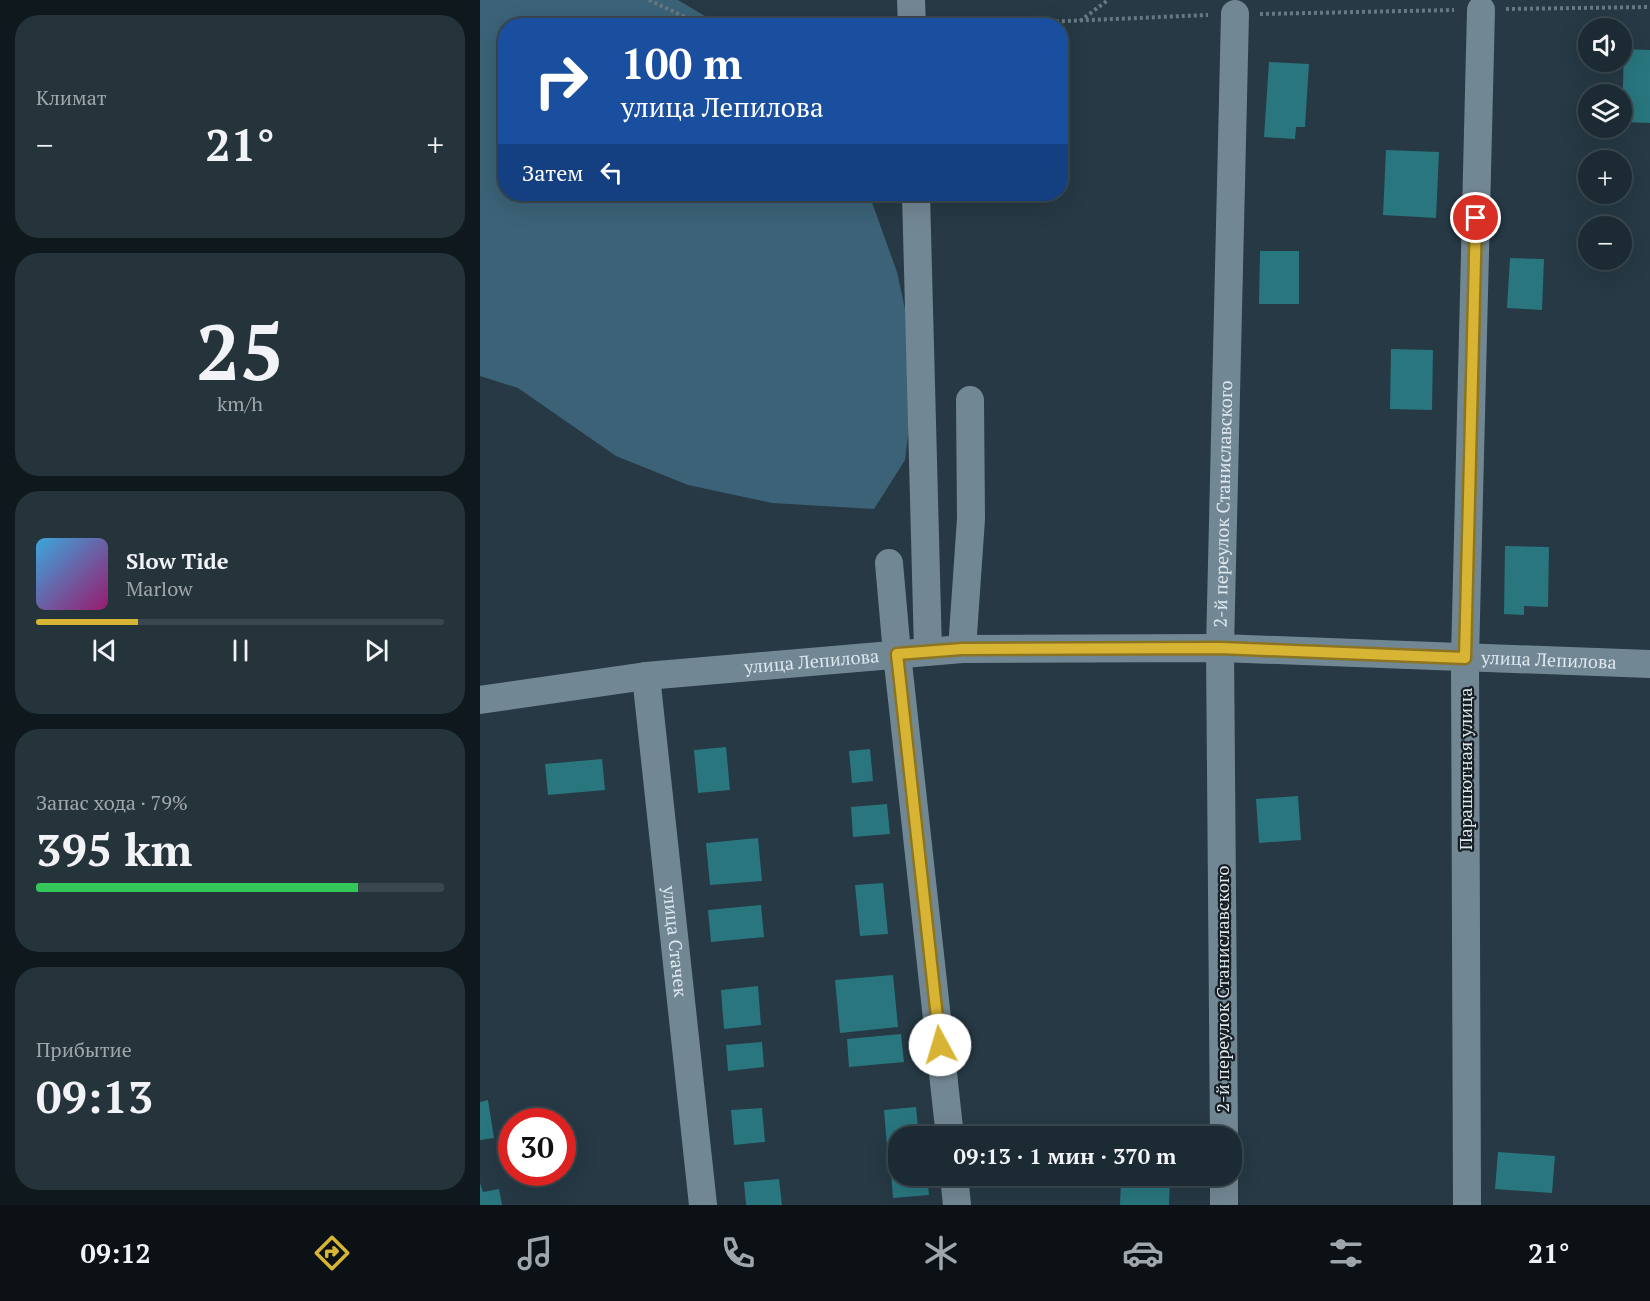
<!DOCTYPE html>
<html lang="ru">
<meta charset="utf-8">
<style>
body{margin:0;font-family:"PT Serif",serif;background:#25333b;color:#f1f3f6;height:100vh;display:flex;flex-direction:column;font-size:22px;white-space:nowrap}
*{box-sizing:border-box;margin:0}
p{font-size:20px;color:#a0a7ac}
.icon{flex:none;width:33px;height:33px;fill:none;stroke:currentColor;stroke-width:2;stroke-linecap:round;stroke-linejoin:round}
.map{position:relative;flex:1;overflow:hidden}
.side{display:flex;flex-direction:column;gap:15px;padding:15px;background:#0f181c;width:480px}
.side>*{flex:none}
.hud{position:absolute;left:18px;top:18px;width:570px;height:183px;border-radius:24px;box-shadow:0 6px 24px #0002,0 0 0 2px #3a474e;background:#1a4fa0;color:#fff;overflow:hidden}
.controls{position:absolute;left:1098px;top:18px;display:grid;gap:12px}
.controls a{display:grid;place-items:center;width:54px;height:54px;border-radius:50%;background:#1c2b33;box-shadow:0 6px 24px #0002,0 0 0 2px #3a474e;font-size:30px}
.speed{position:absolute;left:18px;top:1108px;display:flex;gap:12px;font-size:30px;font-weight:700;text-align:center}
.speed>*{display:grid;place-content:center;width:78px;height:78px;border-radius:50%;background:#1c2b33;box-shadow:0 6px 24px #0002,0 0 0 2px #3a474e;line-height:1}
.speed .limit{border:9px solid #d22;background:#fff;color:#111}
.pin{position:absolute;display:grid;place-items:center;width:51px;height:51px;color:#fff;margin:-26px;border:3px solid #fff;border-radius:50%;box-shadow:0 2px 6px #0007}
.me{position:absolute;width:66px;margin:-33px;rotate:354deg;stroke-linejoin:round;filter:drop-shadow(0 0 4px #0008)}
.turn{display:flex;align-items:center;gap:21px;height:126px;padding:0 24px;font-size:27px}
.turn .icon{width:78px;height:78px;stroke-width:2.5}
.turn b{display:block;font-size:42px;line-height:51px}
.then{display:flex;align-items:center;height:57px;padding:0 24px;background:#0003;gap:12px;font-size:22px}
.big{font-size:45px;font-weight:700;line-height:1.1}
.side .widget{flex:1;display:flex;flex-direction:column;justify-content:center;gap:9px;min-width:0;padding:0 21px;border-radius:24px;background:#25333b}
.side .dial{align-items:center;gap:0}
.dial b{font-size:78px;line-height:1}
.song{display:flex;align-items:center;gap:18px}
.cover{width:72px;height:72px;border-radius:9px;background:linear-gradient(135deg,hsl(200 70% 55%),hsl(320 70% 35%))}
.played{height:6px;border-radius:3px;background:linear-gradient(90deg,#d8b434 25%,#3a474e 25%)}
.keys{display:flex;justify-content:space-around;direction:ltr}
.heat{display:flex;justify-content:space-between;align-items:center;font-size:33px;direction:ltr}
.charge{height:9px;border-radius:4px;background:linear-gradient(90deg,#34c759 79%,#3a474e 0)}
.trip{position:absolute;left:408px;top:1126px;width:354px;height:60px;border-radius:24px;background:#1c2b33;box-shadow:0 6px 24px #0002,0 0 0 2px #3a474e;font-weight:700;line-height:60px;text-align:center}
.tabs{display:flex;height:96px;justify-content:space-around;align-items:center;background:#0b1114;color:#a0a7ac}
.tabs .icon{width:42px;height:42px}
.tabs .selected{color:#d8b434}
.tabs b{font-size:27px;color:#f1f3f6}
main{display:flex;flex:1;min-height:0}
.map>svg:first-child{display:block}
.green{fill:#3b6277}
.building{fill:#29767e}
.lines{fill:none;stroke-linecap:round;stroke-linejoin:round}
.path{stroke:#687882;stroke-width:4;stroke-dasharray:3 3;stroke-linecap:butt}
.minor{stroke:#728794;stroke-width:28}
.route-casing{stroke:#8c7522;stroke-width:15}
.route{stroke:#d8b434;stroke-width:10}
.labels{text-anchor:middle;stroke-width:4.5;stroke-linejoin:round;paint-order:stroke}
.street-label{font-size:18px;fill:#dde8ef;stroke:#171f24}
</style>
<main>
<section class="side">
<div class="widget"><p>Климат</p>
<div class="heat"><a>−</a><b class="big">21°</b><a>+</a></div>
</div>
<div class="widget dial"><b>25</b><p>km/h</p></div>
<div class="widget">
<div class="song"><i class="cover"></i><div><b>Slow Tide</b><p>Marlow</p></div></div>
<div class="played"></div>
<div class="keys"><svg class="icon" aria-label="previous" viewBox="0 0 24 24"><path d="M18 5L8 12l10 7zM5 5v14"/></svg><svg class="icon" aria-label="pause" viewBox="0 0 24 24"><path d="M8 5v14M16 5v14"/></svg><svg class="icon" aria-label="next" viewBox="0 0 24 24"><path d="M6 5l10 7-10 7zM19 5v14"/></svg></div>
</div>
<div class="widget"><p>Запас хода · 79%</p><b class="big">395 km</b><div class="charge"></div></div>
<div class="widget"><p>Прибытие</p><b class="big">09:13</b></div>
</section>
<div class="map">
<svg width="1170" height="1205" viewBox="0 0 1170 1205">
<rect width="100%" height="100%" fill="#263944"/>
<path class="green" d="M0,0H198L240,25L26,26V194H389L417,272L437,364L425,460L394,509L292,503L208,485L136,456L38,388L0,376Z"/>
<path class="building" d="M1144,49L1170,50V123L1142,122Z
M789,62L829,64L825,127H816L815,139L784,137Z
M906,150L959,152L956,218L903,215Z
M780,251H819V304H779Z
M1030,258L1064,259L1062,310L1027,308Z
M911,349L953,350L952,410L910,409Z
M1025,546L1069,547L1068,607L1044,606V615L1024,614Z
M246,747L250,790L218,793L214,750Z
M390,749L393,781L372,783L369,751Z
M122,759L125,790L68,795L65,764Z
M818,796L821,840L779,843L776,799Z
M407,804L410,834L373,837L371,807Z
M278,838L282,881L230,885L226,843Z
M403,883L408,934L380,936L375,885Z
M281,905L284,937L231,942L228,910Z
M413,975L418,1027L360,1033L355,980Z
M278,986L281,1025L244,1029L241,990Z
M421,1034L424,1062L369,1067L367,1039Z
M282,1042L284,1067L248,1071L246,1045Z
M8,1100L14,1138L0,1140V1102Z
M436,1107L439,1137H418V1157L408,1158L404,1110Z
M282,1108L285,1142L254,1145L251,1110Z
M1018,1152L1075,1156L1072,1193L1015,1189Z
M411,1172H418V1176H447L449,1195L413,1198Z
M299,1179L302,1205H266L264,1182Z
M641,1179L690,1180L689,1205H640Z
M0,1183L3,1192L19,1189L22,1205H0Z"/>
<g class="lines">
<path class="path" d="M169,0L224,26
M1026,9L1170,7
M780,14L974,10
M600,21L628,0
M468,26L728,15"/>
<g class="minor">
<path d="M431,0L432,26"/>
<path d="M436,194L448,651"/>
<path d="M409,563L417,654L470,1137"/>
<path d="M482,649L491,519L490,400"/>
<path id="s1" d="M166,676L223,1205"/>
<path id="s2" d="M0,700L166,676L482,649L740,648L1170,664"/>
<path id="s3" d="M744,1137L740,648L755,14"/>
<path d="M474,1176L477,1205"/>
<path d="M744,1176V1205"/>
<path d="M987,1205L985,658L1001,10"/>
</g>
</g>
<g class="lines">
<g class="route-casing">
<path id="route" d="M460,1045L417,654L482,649L740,648L985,658L996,218"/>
</g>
<use href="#route" class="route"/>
</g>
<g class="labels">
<g class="street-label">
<text dy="6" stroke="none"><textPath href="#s3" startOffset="633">2-й переулок Станиславского</textPath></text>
<text dy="6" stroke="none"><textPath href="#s2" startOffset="334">улица Лепилова</textPath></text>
<text dy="6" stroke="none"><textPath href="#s2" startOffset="1072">улица Лепилова</textPath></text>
<text transform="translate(986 769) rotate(-90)" y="6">Парашютная улица</text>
<text dy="6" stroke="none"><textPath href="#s1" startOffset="267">улица Стачек</textPath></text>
<text transform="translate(743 989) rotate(-90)" y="6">2-й переулок Станиславского</text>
</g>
</g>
</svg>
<div class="controls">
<a><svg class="icon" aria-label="sound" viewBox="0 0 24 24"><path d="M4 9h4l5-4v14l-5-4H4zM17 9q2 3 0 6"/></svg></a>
<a><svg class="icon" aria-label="layers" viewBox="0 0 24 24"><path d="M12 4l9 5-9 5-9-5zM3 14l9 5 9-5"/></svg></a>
<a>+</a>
<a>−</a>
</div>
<div class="speed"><div class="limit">30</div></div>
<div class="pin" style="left:996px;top:218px;background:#d93025"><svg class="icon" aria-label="arrive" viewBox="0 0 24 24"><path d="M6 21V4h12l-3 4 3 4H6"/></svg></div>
<svg class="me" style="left:460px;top:1045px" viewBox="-20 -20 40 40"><circle r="19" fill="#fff"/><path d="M0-13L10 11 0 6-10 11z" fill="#d8b434"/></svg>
<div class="trip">09:13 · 1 мин · 370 m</div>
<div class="hud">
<div class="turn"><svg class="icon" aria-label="right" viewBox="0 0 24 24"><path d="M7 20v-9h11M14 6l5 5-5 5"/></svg><div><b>100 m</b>улица Лепилова</div></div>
<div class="then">Затем<svg class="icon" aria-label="left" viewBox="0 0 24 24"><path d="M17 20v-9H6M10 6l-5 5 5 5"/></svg></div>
</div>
</div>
</main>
<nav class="tabs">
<b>09:12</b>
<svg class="icon selected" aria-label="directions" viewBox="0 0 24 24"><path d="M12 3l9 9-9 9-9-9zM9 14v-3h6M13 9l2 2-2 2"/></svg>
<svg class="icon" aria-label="music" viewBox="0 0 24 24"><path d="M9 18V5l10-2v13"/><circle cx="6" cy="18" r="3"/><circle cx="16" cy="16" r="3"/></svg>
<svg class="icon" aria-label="phone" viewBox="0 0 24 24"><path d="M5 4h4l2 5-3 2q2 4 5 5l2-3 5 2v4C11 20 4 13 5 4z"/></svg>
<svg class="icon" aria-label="climate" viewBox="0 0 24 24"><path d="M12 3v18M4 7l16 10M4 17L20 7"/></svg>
<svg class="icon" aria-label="car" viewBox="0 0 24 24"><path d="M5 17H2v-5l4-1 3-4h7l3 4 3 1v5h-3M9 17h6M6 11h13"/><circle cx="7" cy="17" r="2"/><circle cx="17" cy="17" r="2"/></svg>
<svg class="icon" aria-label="filters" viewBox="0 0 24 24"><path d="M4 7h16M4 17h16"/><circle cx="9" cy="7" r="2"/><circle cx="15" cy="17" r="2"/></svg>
<b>21°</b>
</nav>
